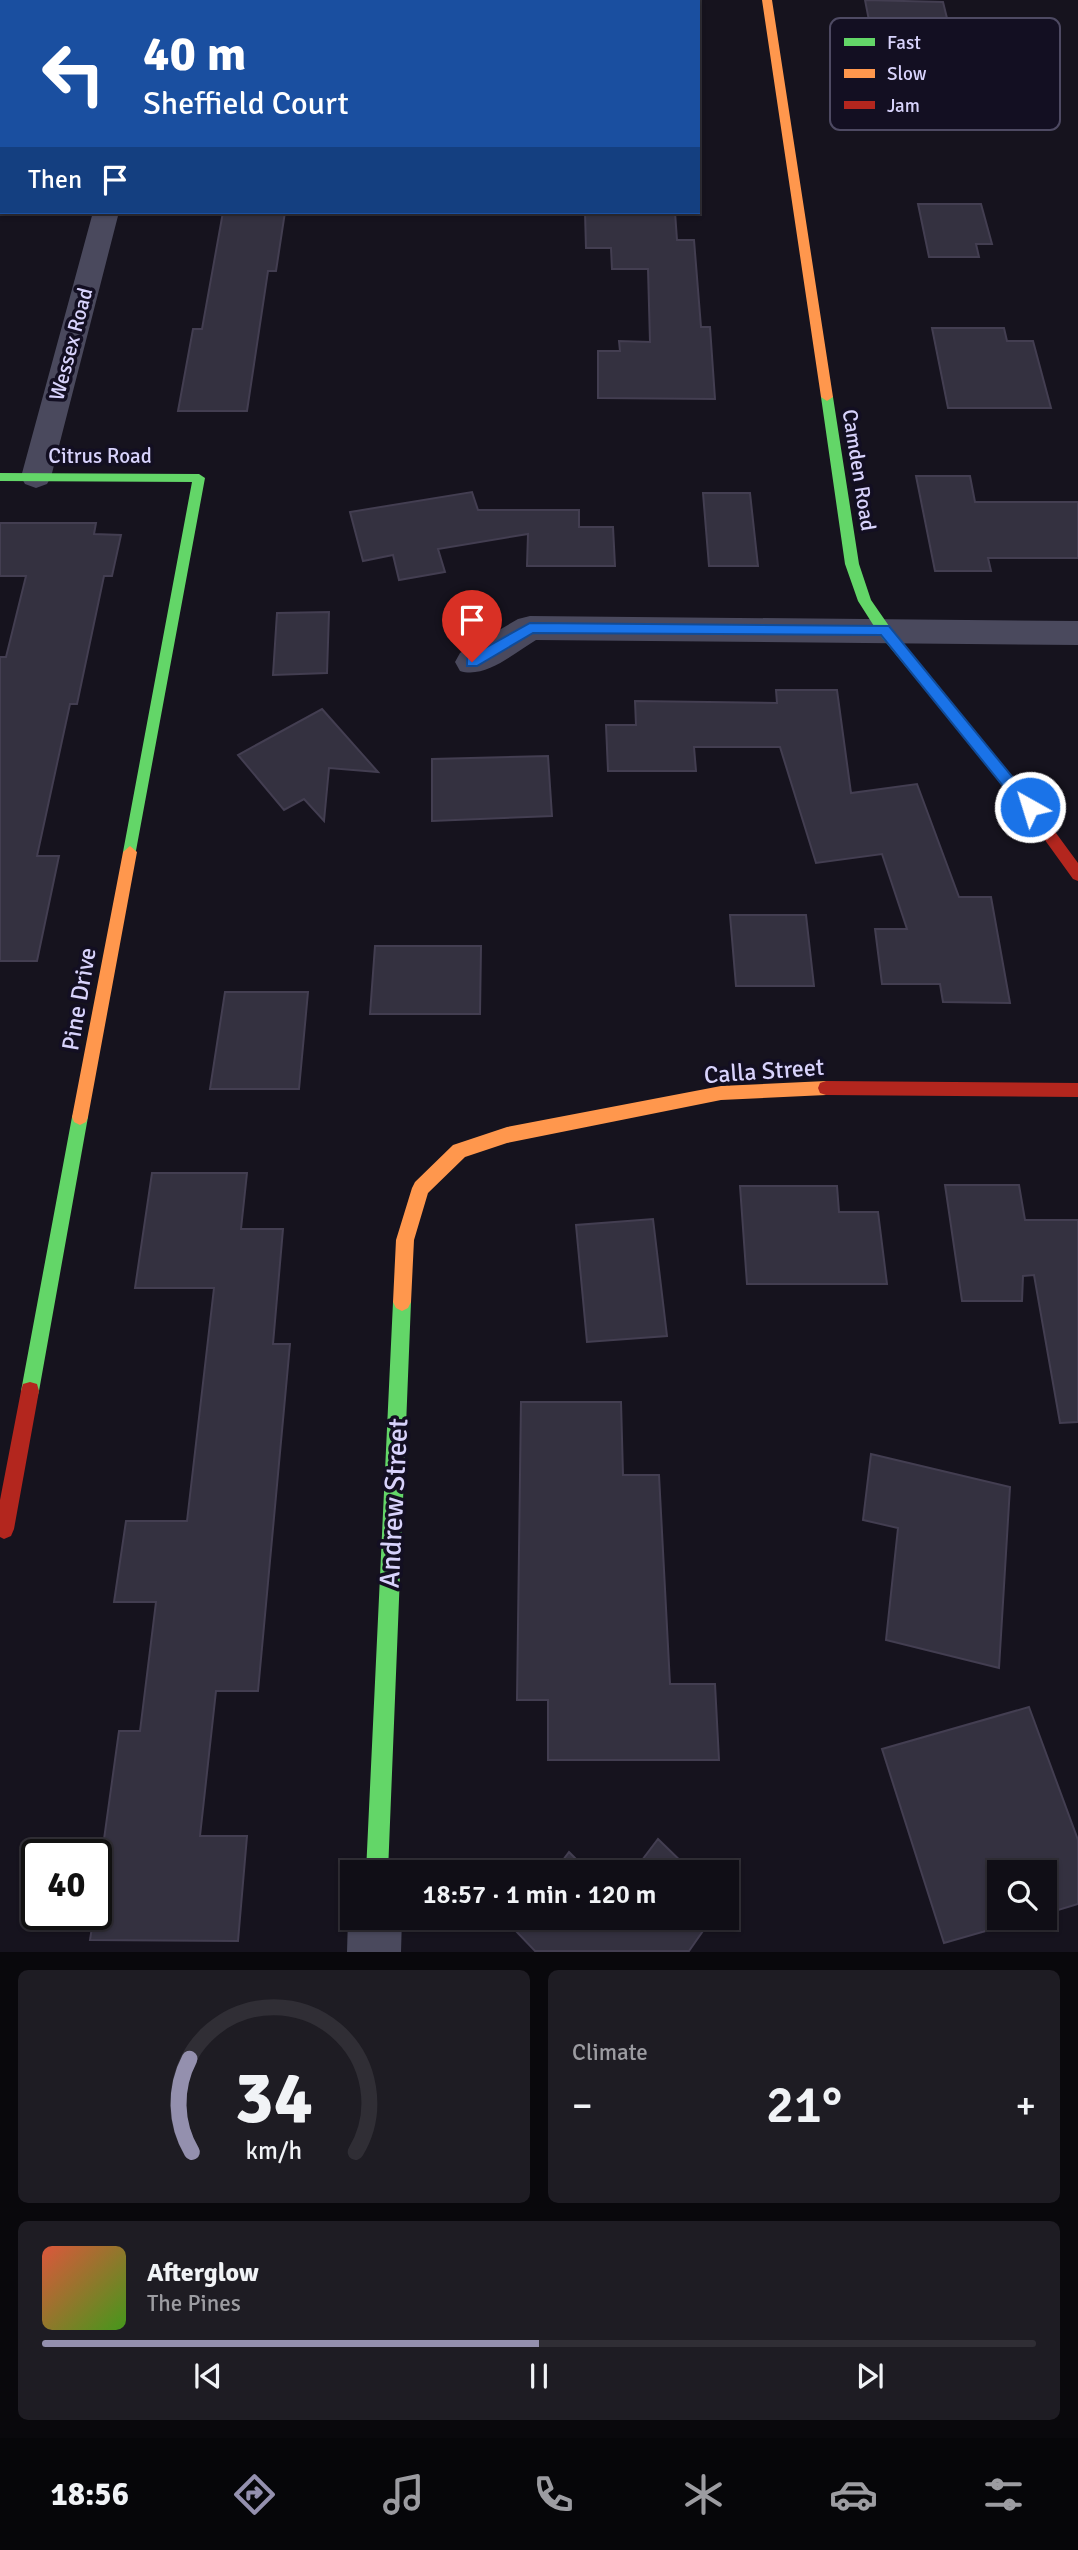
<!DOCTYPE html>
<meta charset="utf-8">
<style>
body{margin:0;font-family:Signika,sans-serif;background:#1e1c23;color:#f1f3f6;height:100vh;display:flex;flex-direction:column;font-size:26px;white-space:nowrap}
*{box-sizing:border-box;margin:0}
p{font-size:23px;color:#9c9ca1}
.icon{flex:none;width:38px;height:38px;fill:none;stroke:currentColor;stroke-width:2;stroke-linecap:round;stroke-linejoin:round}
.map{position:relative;height:1952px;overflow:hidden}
.side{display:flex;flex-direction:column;gap:18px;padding:18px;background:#09080c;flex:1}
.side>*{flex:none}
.top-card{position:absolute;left:0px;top:0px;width:700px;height:214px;box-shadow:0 2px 5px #0004,0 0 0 2px #302e35;background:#1a4fa0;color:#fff;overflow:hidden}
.tools{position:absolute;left:987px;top:1860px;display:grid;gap:14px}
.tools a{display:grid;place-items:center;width:70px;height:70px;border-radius:0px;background:#100e16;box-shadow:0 2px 5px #0004,0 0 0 2px #302e35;font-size:35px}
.speed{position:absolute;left:21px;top:1839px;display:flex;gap:14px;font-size:35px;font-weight:700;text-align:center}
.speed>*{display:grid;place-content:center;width:91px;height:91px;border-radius:50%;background:#100e16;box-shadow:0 2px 5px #0004,0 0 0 2px #302e35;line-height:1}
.speed .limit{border:4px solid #111;border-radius:10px;background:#fff;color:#111}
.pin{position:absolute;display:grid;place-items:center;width:60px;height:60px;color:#fff;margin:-72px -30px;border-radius:50% 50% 50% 0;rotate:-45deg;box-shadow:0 0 7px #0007}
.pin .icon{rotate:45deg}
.me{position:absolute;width:77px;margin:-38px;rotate:321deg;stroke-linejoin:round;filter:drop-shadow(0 0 5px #0008)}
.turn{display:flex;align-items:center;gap:24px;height:147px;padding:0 28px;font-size:32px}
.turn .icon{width:91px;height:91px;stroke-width:2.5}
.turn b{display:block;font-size:49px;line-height:60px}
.then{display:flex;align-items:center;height:66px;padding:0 28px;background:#0003;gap:14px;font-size:26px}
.big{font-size:52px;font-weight:600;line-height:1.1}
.side .tile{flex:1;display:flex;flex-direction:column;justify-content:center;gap:10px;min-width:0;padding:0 24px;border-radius:10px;background:#1e1c23}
.side .dial{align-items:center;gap:0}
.dial svg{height:182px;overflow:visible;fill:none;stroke:#302e35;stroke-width:7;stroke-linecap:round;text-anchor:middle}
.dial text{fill:#f1f3f6;stroke:none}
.song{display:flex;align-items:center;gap:21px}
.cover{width:84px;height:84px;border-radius:10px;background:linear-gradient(135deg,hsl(10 70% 55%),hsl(100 70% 35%))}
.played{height:7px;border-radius:4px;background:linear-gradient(90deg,#9490ae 50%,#302e35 50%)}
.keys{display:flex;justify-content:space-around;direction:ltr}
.heat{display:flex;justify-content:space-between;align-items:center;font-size:38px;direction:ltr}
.side .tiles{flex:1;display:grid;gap:18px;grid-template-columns:1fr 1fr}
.tile:last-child{grid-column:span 2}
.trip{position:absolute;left:340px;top:1860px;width:399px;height:70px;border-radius:0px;background:#100e16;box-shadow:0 2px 5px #0004,0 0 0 2px #302e35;font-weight:600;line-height:70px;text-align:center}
.dock{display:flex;height:112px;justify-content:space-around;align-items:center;background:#060609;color:#9c9ca1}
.dock .icon{width:49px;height:49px}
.dock .on{color:#9490ae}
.dock b{font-size:32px;color:#f1f3f6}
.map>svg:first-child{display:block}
.building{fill:#343140;stroke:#433e51;stroke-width:2}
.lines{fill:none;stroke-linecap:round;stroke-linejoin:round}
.street{fill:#4a495d;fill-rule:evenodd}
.fast{fill:#63d668;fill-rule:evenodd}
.slow{fill:#ff974d;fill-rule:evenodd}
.jam{fill:#b3261e;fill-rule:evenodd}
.route{fill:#1a73e8;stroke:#114b97;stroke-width:2}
.labels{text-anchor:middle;stroke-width:7;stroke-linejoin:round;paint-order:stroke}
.far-street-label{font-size:21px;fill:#d8d3fc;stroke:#130f22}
.street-label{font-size:24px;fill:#d8d3fc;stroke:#130f22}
.near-street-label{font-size:28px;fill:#d8d3fc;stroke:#130f22}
.key{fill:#130f22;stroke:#4e4a63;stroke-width:2}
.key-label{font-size:19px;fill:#d8d3fc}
</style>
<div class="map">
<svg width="1078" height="1952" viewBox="0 0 1078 1952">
<rect width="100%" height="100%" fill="#16131e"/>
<path class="building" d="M865,0L943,2L963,83H976L989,128H934L912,36H872Z
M918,204H981L992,244H976L979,257H929Z
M223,212H285L276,271H268L247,411H178L193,329H202Z
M585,212H675L677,240H694L701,327H710L715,399L598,398V351H620L619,341L650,342L648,269H612L611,248H586Z
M932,328H1004L1007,341H1033L1051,408H948Z
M916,476H970L975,502H1078V558H988L991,571H935Z
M472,492L478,510H579V527H613L615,566H527L528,534L438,549L445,572L399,580L393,555L363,561L350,512Z
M703,493H750L758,566H709Z
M0,523H96L94,534L121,535L112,576H104L77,704H70L37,856H59L37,961H0V657H6L26,576H0Z
M329,612L327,673L273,675L277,613Z
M776,690H837L851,793L917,784L959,897H991L1010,1003L943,1002L940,984H882L875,929H907L882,854L816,863L780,747H694L696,771H608L606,725H636L635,701L777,703Z
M322,709L378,772L329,768L324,821L304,799L284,810L238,755Z
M548,756L552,816L432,821V759Z
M730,915H806L814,986H736Z
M375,946H481L480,1014H370Z
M225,992H308L299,1089H210Z
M152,1173H247L241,1229H283L273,1344H290L258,1691H216L200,1836H247L238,1941L90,1940L94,1914H96V1897L119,1731H140L156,1602H114L126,1521H187L214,1288H135Z
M945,1185H1019L1025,1220H1078V1422L1060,1423L1034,1275L1023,1276L1022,1301H962Z
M740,1186H837L839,1212H878L887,1284H747Z
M653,1219L667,1336L587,1342L576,1225Z
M521,1402H621L623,1475H659L670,1684H715L719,1760H548V1700H517Z
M871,1454L1010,1487L999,1668L886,1640L898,1528L863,1520Z
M1029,1707L1078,1840V1904L1045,1914V1872H999V1918H1031L944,1943L882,1749Z
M658,1839L692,1872H633Z
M569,1852L589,1872H554Z
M519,1918H712L689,1951H535L512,1927Z"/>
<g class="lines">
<path class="street" d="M149,0H173V2H149Z
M93,212H119L51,477L47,484L36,488L25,484L21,477Z
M530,616L1078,621V645L536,640C514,653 486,679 460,671L455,662L460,653L518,619Z
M352,1910V1918H402L401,1952H347L348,1918Z"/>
<path class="fast" d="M827,393L833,397L859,564L871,600L889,626L941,689L943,693L941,697H931L879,634L858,601L845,564L821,397Z
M0,473L199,474L205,478L135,856L130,858L123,852L192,482L0,481Z
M80,1109L86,1112L88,1117L39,1391L37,1398L30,1400L23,1398L21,1391L72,1117L74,1112Z
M402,1293L408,1296L411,1302L388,1872H366L393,1302L396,1296Z"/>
<path class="slow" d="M762,0H772L833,397L827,401L821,397Z
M130,846L137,852L88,1117L86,1122L80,1125L74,1122L72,1117L123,852Z
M826,1081L832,1083L834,1088L832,1093L826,1095L721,1100L507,1143L465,1157L428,1193L414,1240L411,1302L408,1308L402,1311L396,1308L393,1302L396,1240L412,1188L415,1182L453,1145L507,1127L721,1086Z"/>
<path class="jam" d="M936,688L941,689L1034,803L1078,863V881L1073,879L1024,811L931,697L929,693L931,689Z
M826,1081L1078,1083V1097L826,1095L820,1093L818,1088L820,1083Z
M30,1382L37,1384L39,1391L14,1529L11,1536L4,1539L0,1537V1500L21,1391L23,1384Z"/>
</g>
<path class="route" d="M530,623L889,626L1037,807L1035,812H1024L881,635L533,633L477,666H467V658Z"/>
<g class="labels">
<g class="far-street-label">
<text transform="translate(71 344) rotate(-75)" y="7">Wessex Road</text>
<text x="100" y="463">Citrus Road</text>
<text transform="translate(859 470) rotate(81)" y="7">Camden Road</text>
</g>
<g class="street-label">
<text transform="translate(79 999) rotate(-80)" y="8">Pine Drive</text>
<text transform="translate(764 1071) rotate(-4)" y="8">Calla Street</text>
</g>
<g class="near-street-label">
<text transform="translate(393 1503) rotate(-87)" y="10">Andrew Street</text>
</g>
</g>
<rect x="830" y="18" width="230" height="112" rx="10" class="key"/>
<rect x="844" y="38" width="31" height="8" fill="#63d668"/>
<rect x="844" y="69" width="31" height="9" fill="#ff974d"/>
<rect x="844" y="101" width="31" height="8" fill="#b3261e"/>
<g class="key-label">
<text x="887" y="49">Fast</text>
<text x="887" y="80">Slow</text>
<text x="887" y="112">Jam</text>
</g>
</svg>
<div class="tools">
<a><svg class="icon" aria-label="search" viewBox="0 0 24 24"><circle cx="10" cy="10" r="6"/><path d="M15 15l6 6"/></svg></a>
</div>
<div class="speed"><div class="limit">40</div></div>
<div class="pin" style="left:472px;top:662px;background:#d93025"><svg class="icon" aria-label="arrive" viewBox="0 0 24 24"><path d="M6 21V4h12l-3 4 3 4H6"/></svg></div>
<svg class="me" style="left:1030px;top:807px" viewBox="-20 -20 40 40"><circle r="17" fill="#1a73e8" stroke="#fff" stroke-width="3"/><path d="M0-11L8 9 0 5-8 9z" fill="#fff"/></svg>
<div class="trip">18:57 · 1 min · 120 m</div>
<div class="top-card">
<div class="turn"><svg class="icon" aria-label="left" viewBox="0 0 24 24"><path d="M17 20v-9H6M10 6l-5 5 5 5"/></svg><div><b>40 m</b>Sheffield Court</div></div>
<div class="then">Then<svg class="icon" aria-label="arrive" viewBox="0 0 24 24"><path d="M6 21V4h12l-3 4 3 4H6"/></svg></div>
</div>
</div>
<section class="side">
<div class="tiles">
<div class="tile dial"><svg viewBox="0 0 100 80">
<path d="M14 69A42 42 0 1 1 86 69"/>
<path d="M14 69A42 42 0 0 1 13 28" stroke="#9490ae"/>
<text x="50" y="56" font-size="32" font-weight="700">34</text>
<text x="50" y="72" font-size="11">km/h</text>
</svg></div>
<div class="tile"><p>Climate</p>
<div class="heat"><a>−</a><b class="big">21°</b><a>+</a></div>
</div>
<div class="tile">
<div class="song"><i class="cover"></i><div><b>Afterglow</b><p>The Pines</p></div></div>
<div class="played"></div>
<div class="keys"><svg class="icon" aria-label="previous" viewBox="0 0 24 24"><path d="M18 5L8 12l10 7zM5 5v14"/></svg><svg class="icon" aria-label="pause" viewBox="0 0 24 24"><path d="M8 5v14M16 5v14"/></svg><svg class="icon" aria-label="next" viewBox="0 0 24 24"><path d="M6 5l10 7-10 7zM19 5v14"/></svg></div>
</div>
</div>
</section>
<nav class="dock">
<b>18:56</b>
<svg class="icon on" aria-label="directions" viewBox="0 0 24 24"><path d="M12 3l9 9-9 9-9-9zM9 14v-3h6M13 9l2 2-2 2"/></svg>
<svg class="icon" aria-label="music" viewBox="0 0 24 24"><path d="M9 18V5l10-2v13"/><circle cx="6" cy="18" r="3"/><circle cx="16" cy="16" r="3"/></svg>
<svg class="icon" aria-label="phone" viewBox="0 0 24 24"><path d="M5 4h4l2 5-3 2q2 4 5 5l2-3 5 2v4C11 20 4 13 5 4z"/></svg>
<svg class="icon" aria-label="climate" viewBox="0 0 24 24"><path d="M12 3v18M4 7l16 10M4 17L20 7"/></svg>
<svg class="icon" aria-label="car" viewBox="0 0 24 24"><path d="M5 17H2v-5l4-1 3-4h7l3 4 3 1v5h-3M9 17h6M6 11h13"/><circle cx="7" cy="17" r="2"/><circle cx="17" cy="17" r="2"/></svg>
<svg class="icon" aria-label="filters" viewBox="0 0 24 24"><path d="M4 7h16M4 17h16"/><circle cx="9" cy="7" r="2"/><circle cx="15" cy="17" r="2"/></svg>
</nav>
